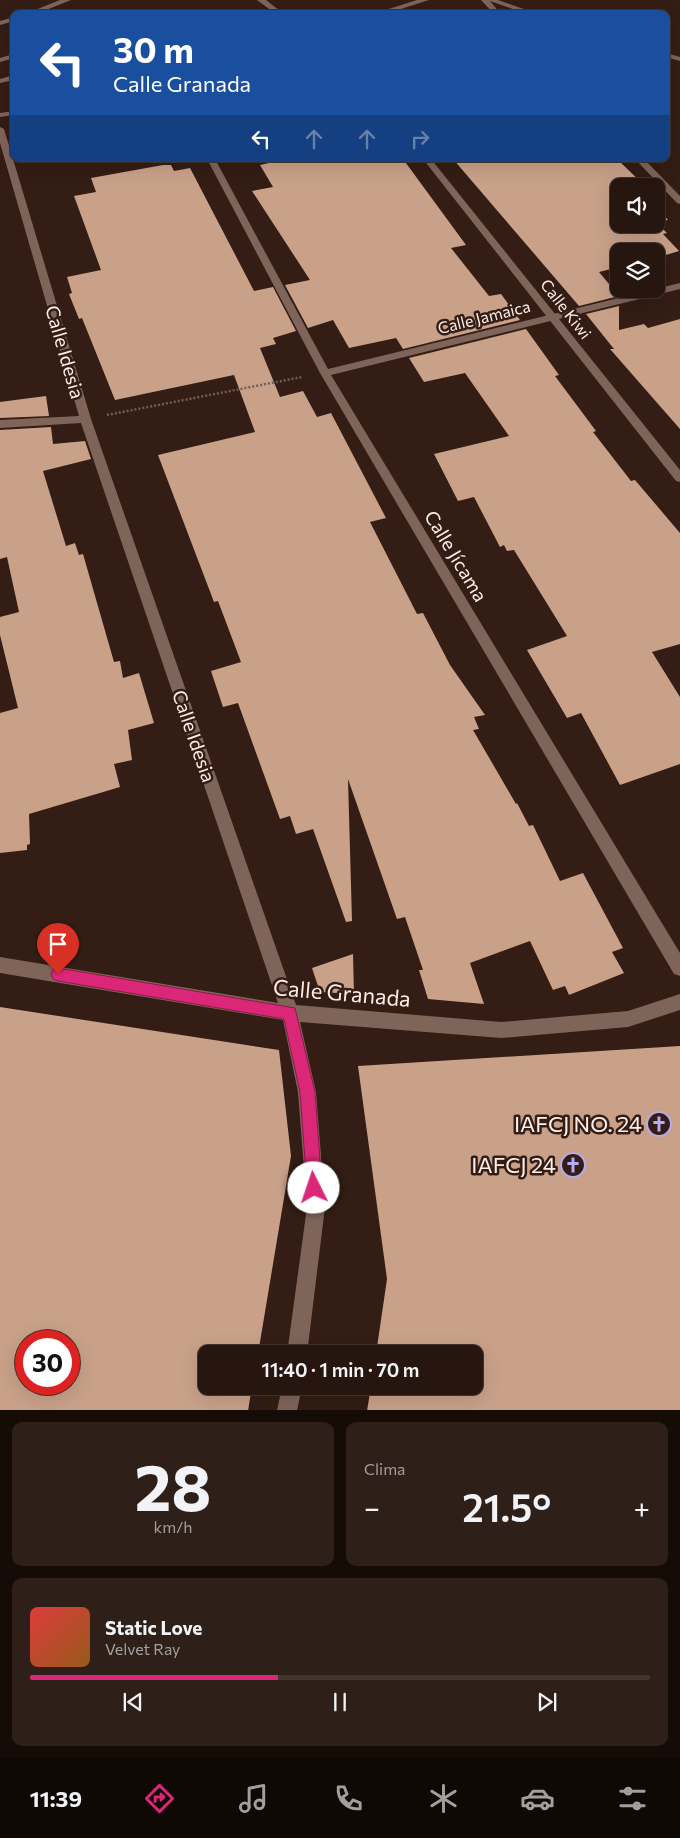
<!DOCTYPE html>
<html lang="es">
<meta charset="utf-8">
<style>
body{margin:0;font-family:Commissioner,sans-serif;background:#2e1f18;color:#f1f3f6;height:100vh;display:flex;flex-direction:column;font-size:19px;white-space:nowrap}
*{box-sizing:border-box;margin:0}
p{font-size:16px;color:#a49f9e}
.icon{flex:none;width:28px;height:28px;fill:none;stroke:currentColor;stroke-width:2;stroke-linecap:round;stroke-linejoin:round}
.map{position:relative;height:1410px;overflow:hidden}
.details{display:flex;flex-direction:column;gap:12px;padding:12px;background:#150c08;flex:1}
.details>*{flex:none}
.banner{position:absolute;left:10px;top:10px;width:660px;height:152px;border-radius:10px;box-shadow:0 5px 20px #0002,0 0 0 1px #42352f;background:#1a4fa0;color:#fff;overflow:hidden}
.fabs{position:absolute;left:610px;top:178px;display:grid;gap:10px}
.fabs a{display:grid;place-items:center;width:55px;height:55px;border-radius:10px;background:#26160f;box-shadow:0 5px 20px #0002,0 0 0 1px #42352f;font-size:25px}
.speed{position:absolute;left:15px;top:1330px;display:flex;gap:10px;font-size:25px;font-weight:700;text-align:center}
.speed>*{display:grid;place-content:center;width:65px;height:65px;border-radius:50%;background:#26160f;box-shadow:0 5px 20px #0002,0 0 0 1px #42352f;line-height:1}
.speed .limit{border:8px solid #d22;background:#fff;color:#111}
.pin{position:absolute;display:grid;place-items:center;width:42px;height:42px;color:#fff;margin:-51px -21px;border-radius:50% 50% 50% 0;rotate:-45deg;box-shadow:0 0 5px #0007}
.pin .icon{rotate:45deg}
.me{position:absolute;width:55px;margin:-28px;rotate:356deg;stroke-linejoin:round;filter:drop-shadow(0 0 4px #0008)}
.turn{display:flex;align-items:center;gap:18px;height:105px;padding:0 20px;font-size:22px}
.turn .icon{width:65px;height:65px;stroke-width:2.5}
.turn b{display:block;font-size:35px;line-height:42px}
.lanes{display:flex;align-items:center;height:48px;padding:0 20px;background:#0003;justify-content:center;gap:25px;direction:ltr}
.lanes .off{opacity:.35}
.big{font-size:38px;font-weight:600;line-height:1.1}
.details .card{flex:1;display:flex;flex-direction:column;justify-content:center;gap:8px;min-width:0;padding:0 18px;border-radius:10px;background:#2e1f18}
.details .dial{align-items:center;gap:0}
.dial b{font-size:65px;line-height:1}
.song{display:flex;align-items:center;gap:15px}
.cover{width:60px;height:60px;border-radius:8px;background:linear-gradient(135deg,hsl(0 70% 55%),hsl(30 70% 35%))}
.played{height:5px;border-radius:2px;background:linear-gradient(90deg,#db2777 40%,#42352f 40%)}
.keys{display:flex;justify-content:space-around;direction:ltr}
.heat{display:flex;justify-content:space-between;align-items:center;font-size:28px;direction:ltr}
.details .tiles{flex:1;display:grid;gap:12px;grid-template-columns:1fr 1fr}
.card:last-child{grid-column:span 2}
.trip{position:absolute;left:198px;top:1345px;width:285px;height:50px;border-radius:10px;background:#26160f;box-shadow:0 5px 20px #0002,0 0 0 1px #42352f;font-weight:600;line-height:50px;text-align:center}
.menu{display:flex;height:80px;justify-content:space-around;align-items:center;background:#0f0906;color:#a49f9e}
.menu .icon{width:35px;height:35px}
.menu .active{color:#db2777}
.menu b{font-size:22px;color:#f1f3f6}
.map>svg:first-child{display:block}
.building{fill:#c9a189;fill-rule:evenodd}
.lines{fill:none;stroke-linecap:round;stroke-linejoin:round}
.path{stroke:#725e56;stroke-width:2.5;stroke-dasharray:2 2;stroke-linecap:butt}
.service{fill:#7f645a;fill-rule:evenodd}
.minor{fill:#7f645a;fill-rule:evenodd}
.tertiary{fill:#7f645a;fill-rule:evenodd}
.route{fill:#db2777;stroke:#8e194d}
.labels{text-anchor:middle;stroke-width:5;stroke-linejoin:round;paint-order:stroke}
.far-street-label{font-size:16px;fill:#fdede7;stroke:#331d14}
.street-label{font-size:19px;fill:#fdede7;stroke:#331d14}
.near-street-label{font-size:22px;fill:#fdede7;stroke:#331d14}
.near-poi-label{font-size:22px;fill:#fdede7;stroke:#331d14;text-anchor:end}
</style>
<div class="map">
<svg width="680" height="1411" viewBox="0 0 680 1411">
<rect width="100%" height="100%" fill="#331d14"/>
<path class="building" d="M265,159H403L466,245L451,248L489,296L501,294L520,320L403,349L396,338L349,348L333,320L308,328L285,285L310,280L252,191L273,187L260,165L269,163Z
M453,159H617L645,186H619V224H656V206L668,220L656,222L667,233L663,234L679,251L656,258V251H619V267L599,272L619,296L579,306Z
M163,165H171L174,171L190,168L254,291L273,287L296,331L273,338L276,344L260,348L280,397L303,391L317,417L331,413L386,518L370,522L417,614L423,613L450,665L485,715L474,717L479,729L473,730L516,804L517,803L529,826L533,825L560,881L583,873L623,948L612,952L624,973L569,995L565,986L553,990L530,941L470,963L484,1004L428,999L419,970H423L405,917L397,919L348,779L352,921L346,922L313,829L296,834L290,816L280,819L238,703L223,707L211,671L241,662L218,601L214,602L158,455L255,432L234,375L115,400L82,318L79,319L69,294L72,293L67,277L101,270L74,196L96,192L91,178Z
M619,306V330L644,324L648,328L680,319V429L610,349H614L586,314Z
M526,329L559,375L555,376L596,431L593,432L631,481L635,480L680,533V644L652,652L680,697V764L620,785L581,713L567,718L527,650L567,636L514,550L507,551L504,545L500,547L474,497L458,501L434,454L509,436L465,373L424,382L409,358Z
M46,396L49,416L0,418V402Z
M51,427L53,444L85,441L91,459L43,471L66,546L75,543L79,555L83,554L114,662L120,661L123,678L139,673L154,723L128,730L132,760L114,764L120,787L29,814L30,844L27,845V850L0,853V713L18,708L0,635V617L19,612L7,557L0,559V430Z
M353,954L354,994L320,992L312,968Z
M0,1007L279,1050L291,1156L258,1354H206V1386H252L248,1411H0ZM26,1341H69V1384H26Z
M680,1046V1411H367L371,1386H474V1354H376L387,1279L358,1066Z"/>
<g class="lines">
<path class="path" d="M107,415L302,377"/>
<path class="service" d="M14,54V58L0,62V58Z
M14,75V80L0,83V79Z"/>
<path class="minor" d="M60,0H71L36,14H25Z
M481,0H489L501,14H494Z
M14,17V21L0,25V21Z
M0,127L4,129L91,419L296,1005L501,1022L628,1011L680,994V1010L628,1027L501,1038L300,1022L316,1092L325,1207L307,1354H287L307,1207L298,1092L283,1020L0,973V957L278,1003L81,423L0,428V420L79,416L0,143Z
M207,159H215L328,369L680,283V289L331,375L680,953V976L674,974L320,373Z
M635,159H644L680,196V204L677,203Z
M282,1386H302L297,1411H277Z"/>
<path class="tertiary" d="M257,0H266L284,14H276Z
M417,0H429L385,14H373Z
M487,0H498L538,14H527Z
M666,53L680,57V61L666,57Z
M14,111V115L0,117V113Z
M423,159H431L680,470V482L676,481Z"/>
</g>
<path class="route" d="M58,968L295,1008L315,1092L322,1188L320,1193L314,1195L309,1193L307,1188L300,1092L284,1019L58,981L53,979L51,974L53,970Z"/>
<defs>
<g id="church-ring" transform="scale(1.25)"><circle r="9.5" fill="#331d14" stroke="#b5acf8" stroke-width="1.5"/><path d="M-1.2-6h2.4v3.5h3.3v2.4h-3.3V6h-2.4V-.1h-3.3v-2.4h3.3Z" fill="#b5acf8"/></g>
</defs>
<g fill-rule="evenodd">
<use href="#church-ring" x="659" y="1124"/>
<use href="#church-ring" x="573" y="1165"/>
</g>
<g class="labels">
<g class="far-street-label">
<text transform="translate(566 309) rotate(52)" y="6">Calle Kiwi</text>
<text transform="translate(484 317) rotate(-14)" y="6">Calle Jamaica</text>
</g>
<g class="street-label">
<text transform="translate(65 352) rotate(74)" y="7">Calle Idesia</text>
<text transform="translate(456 556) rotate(59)" y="7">Calle Jícama</text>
<text transform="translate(194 736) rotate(71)" y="7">Calle Idesia</text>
</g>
<g class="near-street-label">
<text transform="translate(342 993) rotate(5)" y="8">Calle Granada</text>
</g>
<g class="near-poi-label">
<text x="642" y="1132">IAFCJ NO. 24</text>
<text x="556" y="1173">IAFCJ 24</text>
</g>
</g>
</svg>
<div class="fabs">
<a><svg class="icon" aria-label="sound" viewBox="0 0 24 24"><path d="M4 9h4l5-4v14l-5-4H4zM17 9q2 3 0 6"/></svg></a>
<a><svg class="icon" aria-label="layers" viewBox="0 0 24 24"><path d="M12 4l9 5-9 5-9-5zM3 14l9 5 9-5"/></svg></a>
</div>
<div class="speed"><div class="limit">30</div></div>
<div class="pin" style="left:58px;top:974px;background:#d93025"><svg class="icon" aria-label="arrive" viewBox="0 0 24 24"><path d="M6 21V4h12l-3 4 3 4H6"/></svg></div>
<svg class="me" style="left:314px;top:1188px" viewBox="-20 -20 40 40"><circle r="19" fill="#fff"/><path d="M0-13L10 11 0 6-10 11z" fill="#db2777"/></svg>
<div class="trip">11:40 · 1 min · 70 m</div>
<div class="banner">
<div class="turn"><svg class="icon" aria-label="left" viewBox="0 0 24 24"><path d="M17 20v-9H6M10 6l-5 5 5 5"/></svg><div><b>30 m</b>Calle Granada</div></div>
<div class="lanes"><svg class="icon" aria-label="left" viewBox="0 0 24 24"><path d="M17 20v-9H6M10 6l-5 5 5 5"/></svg><svg class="icon off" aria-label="ahead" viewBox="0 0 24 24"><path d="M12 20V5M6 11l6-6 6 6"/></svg><svg class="icon off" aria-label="ahead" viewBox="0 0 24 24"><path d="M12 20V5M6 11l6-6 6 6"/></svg><svg class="icon off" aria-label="right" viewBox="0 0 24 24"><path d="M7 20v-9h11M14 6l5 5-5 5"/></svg></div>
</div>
</div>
<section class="details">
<div class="tiles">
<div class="card dial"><b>28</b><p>km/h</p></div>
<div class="card"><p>Clima</p>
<div class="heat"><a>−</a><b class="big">21.5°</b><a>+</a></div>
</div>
<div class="card">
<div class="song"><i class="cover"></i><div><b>Static Love</b><p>Velvet Ray</p></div></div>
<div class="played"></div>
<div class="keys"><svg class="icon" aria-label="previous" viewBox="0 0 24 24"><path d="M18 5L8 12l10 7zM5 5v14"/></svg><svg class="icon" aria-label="pause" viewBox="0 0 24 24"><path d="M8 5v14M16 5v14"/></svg><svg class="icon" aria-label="next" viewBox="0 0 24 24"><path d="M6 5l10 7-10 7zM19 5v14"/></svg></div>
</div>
</div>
</section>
<nav class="menu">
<b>11:39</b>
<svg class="icon active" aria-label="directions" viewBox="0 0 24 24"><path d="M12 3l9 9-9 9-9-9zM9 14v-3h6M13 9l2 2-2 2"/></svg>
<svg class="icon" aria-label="music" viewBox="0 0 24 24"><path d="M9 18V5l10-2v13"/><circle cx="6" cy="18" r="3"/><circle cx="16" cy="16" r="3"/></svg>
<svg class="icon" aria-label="phone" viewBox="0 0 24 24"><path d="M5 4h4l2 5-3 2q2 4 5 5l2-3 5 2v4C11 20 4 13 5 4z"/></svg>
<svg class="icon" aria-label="climate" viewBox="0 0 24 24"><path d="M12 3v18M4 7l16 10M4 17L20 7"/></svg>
<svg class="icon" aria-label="car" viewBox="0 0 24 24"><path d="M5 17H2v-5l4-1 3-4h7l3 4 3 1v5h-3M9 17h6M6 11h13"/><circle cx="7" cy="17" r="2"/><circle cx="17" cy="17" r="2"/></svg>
<svg class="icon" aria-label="filters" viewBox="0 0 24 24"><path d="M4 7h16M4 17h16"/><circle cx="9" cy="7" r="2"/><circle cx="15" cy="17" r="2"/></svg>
</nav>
